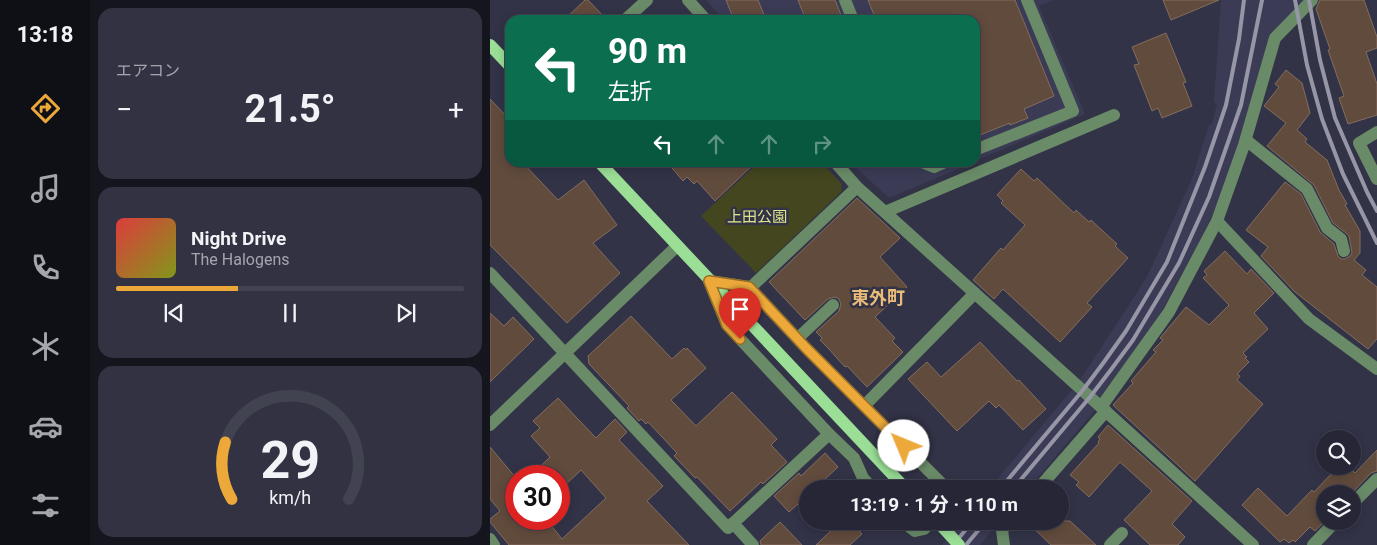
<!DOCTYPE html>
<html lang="ja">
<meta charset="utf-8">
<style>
body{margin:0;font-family:Roboto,"Noto Sans JP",sans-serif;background:#323242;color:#f1f3f6;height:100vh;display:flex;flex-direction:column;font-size:19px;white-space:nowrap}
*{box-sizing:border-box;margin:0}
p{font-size:16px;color:#a4a5ad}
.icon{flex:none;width:28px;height:28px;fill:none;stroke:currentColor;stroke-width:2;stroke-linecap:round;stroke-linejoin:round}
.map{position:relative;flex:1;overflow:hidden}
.panel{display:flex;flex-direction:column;gap:8px;padding:8px;background:#15151e;width:400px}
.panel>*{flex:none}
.guide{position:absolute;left:15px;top:15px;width:475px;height:152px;border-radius:15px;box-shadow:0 2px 12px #0003,0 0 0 1px #424351;background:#0b6e4f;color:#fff;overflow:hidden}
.buttons{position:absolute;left:826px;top:430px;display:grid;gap:10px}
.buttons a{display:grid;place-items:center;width:45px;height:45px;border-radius:50%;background:#262636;box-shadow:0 2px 12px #0003,0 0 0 1px #424351;font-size:25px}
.speed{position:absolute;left:15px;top:465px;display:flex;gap:10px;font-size:25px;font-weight:700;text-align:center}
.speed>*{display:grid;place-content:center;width:65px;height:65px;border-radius:50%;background:#262636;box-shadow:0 2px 12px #0003,0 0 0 1px #424351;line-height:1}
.speed .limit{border:8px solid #d22;background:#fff;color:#111}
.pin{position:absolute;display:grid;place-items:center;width:42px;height:42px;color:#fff;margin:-51px -21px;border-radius:50% 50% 50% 0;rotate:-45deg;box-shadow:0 0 5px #0007}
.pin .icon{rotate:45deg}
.me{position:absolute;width:55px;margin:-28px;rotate:315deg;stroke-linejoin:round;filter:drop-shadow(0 0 4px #0008)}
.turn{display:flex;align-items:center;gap:18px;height:105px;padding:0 20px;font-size:22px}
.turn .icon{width:65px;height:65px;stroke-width:2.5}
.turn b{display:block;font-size:35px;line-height:42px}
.lanes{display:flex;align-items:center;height:48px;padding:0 20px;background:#0003;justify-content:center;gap:25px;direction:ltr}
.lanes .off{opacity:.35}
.big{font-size:38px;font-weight:700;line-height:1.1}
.panel .widget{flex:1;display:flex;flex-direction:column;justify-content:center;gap:8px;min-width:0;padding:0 18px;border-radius:15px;background:#323242}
.panel .dial{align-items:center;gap:0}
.dial svg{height:130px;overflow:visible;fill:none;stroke:#424351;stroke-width:7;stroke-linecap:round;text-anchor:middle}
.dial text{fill:#f1f3f6;stroke:none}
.song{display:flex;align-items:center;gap:15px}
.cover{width:60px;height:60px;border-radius:8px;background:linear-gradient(135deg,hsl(0 70% 55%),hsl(70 70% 35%))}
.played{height:5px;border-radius:2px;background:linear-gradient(90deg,#eca93a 35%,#424351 35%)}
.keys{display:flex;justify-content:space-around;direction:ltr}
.heat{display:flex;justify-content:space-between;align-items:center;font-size:28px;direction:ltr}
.trip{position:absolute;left:309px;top:480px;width:270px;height:50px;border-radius:25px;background:#262636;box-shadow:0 2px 12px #0003,0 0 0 1px #424351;font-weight:700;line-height:50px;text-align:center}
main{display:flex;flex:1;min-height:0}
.menu{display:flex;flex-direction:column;width:90px;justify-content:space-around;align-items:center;background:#0f0f16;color:#a4a5ad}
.menu .icon{width:35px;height:35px}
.menu .on{color:#eca93a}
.menu b{font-size:22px;color:#f1f3f6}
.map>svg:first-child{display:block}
.built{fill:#3b3b56}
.green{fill:#43461f}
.building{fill:#614b3d;stroke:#846d5f}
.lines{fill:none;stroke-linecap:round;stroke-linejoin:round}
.minor{stroke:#6a8b68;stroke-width:12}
.major{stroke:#9bdf97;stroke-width:12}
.rail{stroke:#9696a6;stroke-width:4}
.major-bridge{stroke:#9bdf97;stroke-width:12}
.route-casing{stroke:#996e26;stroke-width:12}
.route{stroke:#eca93a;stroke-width:9}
.labels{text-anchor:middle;stroke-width:5;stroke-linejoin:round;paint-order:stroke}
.park-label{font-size:15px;fill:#dee48b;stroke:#333348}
.quarter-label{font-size:18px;font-weight:bold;fill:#e9bb78;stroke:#333348}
</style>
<main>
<nav class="menu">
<b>13:18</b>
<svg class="icon on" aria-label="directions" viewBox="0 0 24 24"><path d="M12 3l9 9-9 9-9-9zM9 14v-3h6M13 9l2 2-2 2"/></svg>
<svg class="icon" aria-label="music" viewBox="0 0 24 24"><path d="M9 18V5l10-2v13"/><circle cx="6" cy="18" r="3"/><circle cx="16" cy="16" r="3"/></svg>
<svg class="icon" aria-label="phone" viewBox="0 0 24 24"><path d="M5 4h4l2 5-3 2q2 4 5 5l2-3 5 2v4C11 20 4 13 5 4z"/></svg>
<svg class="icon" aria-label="climate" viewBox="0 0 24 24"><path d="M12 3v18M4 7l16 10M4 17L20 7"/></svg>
<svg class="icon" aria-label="car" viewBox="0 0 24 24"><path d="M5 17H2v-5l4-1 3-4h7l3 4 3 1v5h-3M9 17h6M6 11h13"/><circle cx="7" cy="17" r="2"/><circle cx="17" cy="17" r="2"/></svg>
<svg class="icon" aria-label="filters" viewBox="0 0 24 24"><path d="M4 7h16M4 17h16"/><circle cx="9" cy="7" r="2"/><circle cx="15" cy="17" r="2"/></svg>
</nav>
<section class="panel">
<div class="widget"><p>エアコン</p>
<div class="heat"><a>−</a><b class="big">21.5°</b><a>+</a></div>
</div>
<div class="widget">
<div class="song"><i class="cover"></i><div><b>Night Drive</b><p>The Halogens</p></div></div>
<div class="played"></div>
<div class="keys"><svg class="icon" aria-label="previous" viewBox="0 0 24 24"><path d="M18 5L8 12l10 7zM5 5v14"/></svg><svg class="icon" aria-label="pause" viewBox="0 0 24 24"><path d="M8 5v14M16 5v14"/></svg><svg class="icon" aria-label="next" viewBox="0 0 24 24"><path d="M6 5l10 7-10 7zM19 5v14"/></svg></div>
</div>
<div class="widget dial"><svg viewBox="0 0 100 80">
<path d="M14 69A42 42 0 1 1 86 69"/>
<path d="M14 69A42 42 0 0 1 10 34" stroke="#eca93a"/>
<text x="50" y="56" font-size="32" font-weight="700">29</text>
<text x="50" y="72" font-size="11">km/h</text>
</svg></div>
</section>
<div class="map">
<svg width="887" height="545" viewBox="0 0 887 545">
<rect width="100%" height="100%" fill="#333348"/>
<path class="built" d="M216,0H563L549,6L595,114L485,161V20H234Z
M731,0H815L781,38L744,157L722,216L708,244L673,309L612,400L590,380L657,277L702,179L719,125L722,124L727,104L724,102Z
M361,163H482L399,198Z
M582,390L606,409L538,489H499Z
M472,521H510L490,545H452Z"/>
<path class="green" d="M268,163H332L351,183L352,191L266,273L211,216Z"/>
<path class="building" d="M95,0H98L117,20H74Z
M236,0H268L276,20H244Z
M308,0H345L351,15L339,20H316Z
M378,0H525L564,96L534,109L538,118L520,125V123L485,137V20H386Z
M673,0H729L681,20Z
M830,0H874L887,37V48L876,52L887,84V115L858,124L849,98L854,96L838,50L840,49L826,9Z
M676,33L696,82L693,83L702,106L672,118L668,108L662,111L644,65L649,64L642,47Z
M796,70L812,83L820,113L807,130L817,139L815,142L837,160L849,190L857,204L855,205L870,231V253L864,260L876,270L872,275L887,287V339L878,349L805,292L771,256L778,247L756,230L795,182L811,194L830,232L844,244L848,256L851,259H855L860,256L862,253L859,236L856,233L843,223L824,185L777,146L796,123L774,106L789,87L785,84Z
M0,99L20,120V162H32L68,200L94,180L127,225L103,243L130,273L77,323L0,245Z
M177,162H266L225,201L207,181L204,184L197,177L193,181Z
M531,169L544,181L547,178L584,213L586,210L599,222L601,220L627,244L625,246L638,258L597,303L602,307L570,342L513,289L504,299L483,280L511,248L513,250L535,225L511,203L513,201L507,195Z
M367,198L410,238L390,257L417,287L385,317L405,338L402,341L413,352L377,387L357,366L355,367L337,347L330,340L332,338L326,332L349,311L351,304L349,299L345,297L338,299L315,320L279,282Z
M735,251L757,274L761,269L784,293L764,313L778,329L753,353L757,357L755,358L759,362L747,374L750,376L747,380L773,404L705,481L623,405L643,383L641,381L666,352L663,350L673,340L670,338L696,307L719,325L739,305L713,278L717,275L714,271Z
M0,313L14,326L23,317L44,339L0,382Z
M141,316L182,359L194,348L196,350L197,348L216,368L181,400L206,426L242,392L287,439L281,445L297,462L273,484L271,482L240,511L207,477L205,478L184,456L187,453L158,422L156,424L151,419L149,421L137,408L139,406L99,364L98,356Z
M490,342L527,381L529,380L556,409L533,430L509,405L506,408L499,401L467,431L418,379L437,362L451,377Z
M68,398L106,438L125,419L137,432L129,440L173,486L157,501L199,545H19L0,522V519L10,511L0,499V447L26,478V519H56L72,539L116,498L91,470L69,491V476H40L60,457L41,436L50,428L43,421Z
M618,425L702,501L682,524L695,537L688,545H660L634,520L662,491L630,462L599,497L586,485L589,482L580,475L609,443L608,442L610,439L608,437Z
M887,450V471L881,473L861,494H835V521L825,531L820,527L805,542L803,540L799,543L794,539L790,542L752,505L768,488L797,516L822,490L824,492L843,472L846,475L854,466H858L865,473Z
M335,453L348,467L334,480L342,489H318V495L299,512L284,496L309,473L311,476Z
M351,521H360L372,534L360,545H326Z
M536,521H580L606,545H561Z
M290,522L312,545H271L270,541Z"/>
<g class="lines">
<path class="minor" d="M198,0L216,20
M355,0L363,20
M135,20L157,0
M887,132L869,143L887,179
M756,140L817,189L837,228L851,239L854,251
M485,150L583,111L537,0
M345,162L367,187L611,407L763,545
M432,162L444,167L455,162
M395,212L624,115
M727,221L819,319L887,369
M0,273L238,528L339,434
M219,281L259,287L316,348L457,489
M219,281L237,325L339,434L364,458L373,478L383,489
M260,288L367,187
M308,338L343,305
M374,406L485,293
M611,407L679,312L727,221L754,145L785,38L822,0
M0,425L187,246
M548,489L616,411
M862,504L887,479
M412,521L425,531L434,529L442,521
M243,523L263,545
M0,539L4,545
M514,545L512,530L520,521
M620,545L632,533
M823,545L846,521"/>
<path class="major" d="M0,45L20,66
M109,162L416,489"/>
<path class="rail" d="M805,0L817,65L832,119L853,174L887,243
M819,0L830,60L845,118L877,192L887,211
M510,489L593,390L614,362L636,331L677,262L715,167L736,105L749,39L754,0
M523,489L600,397L620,371L643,340L689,263L719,197L751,105L772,0
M463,545L483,521
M476,545L496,521"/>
<path class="major-bridge" d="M447,521L469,545"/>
</g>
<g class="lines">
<g class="route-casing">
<path id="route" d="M250,339L237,325L219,281L259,287L316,348L414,446"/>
</g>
<use href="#route" class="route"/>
</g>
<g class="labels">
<g class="park-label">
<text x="267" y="222">上田公園</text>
</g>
<g class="quarter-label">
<text x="388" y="304">東外町</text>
</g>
</g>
</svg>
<div class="buttons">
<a><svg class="icon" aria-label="search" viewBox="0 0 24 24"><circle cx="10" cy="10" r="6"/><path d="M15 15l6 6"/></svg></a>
<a><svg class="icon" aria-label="layers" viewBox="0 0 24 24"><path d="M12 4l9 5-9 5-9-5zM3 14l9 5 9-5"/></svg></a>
</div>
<div class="speed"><div class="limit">30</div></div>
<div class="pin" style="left:250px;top:339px;background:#d93025"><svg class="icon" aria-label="arrive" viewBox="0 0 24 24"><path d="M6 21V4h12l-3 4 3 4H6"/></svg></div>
<svg class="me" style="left:414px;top:446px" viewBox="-20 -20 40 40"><circle r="19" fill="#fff"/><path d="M0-13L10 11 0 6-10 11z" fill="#eca93a"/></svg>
<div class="trip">13:19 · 1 分 · 110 m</div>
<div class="guide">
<div class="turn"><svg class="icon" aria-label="left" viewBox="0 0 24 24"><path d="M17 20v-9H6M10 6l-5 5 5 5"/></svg><div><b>90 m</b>左折</div></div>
<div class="lanes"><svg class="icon" aria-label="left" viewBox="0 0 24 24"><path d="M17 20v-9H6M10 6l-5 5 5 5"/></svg><svg class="icon off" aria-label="ahead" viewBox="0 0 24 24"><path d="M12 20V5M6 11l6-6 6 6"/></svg><svg class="icon off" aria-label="ahead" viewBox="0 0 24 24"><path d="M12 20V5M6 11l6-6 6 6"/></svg><svg class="icon off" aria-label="right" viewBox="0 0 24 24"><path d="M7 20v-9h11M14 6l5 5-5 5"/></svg></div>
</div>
</div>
</main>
